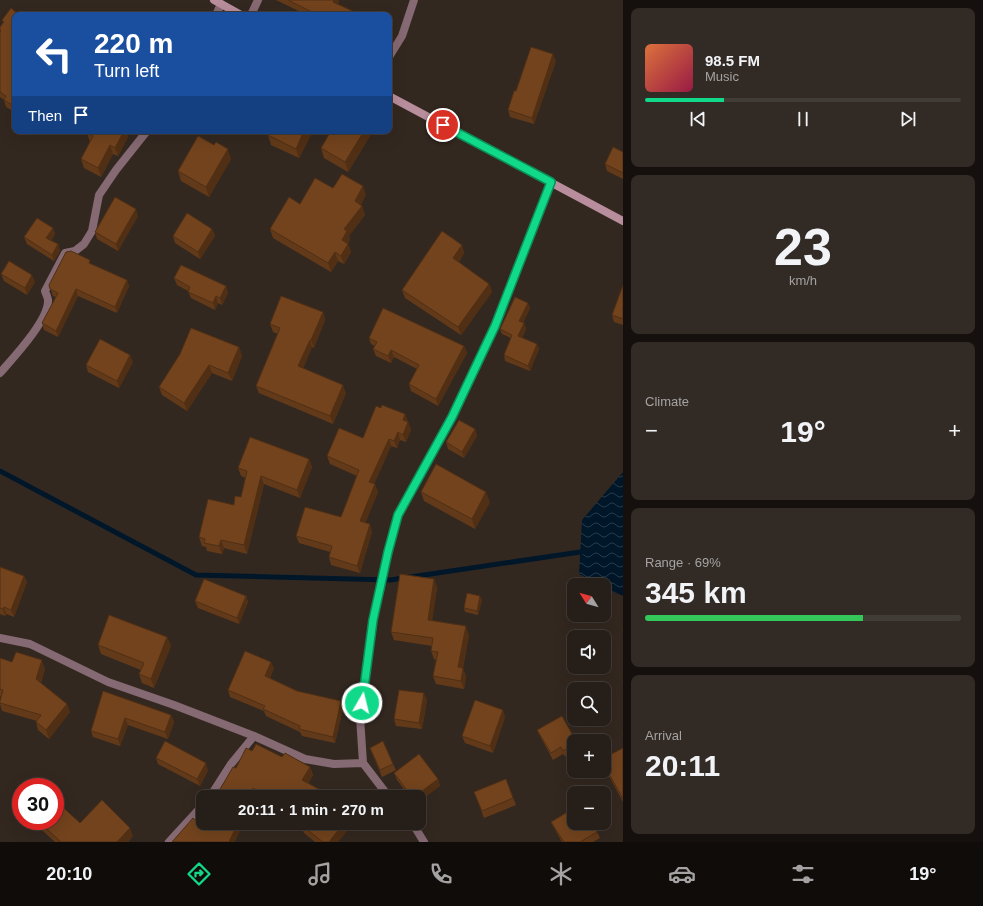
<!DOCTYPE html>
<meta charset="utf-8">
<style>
body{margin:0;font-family:Arial,sans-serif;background:#322b25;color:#f1f3f6;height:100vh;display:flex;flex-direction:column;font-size:15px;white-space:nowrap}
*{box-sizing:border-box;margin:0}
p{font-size:13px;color:#a4a2a2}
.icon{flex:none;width:22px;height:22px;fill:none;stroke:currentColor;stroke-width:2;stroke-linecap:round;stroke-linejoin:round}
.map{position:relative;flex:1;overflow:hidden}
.sheet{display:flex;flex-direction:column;gap:8px;padding:8px;background:#15100d;width:360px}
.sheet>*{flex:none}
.hud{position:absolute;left:12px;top:12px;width:380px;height:122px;border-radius:8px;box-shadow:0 4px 16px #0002,0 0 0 1px #423c37;background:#1a4fa0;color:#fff;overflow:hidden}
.needle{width:26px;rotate:307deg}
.fabs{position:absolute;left:567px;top:578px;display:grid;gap:8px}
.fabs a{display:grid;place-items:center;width:44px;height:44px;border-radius:8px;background:#261e18;box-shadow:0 4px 16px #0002,0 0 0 1px #423c37;font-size:20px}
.speed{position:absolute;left:12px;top:778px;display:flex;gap:8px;font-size:20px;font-weight:700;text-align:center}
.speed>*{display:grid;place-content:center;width:52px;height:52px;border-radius:50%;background:#261e18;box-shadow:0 4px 16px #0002,0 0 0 1px #423c37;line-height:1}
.speed .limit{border:6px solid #d22;background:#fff;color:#111}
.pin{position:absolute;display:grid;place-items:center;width:34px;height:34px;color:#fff;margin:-17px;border:2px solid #fff;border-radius:50%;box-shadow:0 1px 4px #0007}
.me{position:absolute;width:44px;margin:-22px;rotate:8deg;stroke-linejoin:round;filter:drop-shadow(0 0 3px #0008)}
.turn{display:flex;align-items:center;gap:14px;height:84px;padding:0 16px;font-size:18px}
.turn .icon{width:52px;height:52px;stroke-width:2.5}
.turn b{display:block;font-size:28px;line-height:34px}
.then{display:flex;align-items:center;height:38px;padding:0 16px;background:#0003;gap:8px;font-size:15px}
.big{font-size:30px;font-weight:700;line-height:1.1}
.sheet .card{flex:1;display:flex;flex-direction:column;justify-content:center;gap:6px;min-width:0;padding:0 14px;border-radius:8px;background:#322b25}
.sheet .dial{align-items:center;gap:0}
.dial b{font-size:52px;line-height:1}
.song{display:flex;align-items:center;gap:12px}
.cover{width:48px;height:48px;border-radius:6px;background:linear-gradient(135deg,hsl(20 70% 55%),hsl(340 70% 35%))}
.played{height:4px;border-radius:2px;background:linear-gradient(90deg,#11d98a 25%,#423c37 25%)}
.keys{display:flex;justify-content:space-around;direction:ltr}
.heat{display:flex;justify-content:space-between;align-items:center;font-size:22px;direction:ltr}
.charge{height:6px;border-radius:3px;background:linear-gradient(90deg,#34c759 69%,#423c37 0)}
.trip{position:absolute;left:196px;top:790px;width:230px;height:40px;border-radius:8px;background:#261e18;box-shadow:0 4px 16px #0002,0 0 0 1px #423c37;font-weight:700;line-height:40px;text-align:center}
.tabs{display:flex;height:64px;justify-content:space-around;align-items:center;background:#0f0c0a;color:#a4a2a2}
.tabs .icon{width:28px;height:28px}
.tabs .on{color:#11d98a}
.tabs b{font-size:18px;color:#f1f3f6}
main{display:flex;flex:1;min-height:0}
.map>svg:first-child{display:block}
.water{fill:url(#water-waves)}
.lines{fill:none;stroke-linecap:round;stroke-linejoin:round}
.stream{stroke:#001729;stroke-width:5}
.street{stroke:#856973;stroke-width:8}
.secondary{stroke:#b88d9c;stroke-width:8}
.wall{fill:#623a19}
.shaded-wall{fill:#502f14}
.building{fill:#72431d;stroke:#502f14}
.route-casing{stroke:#0b8d5a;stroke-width:10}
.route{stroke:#11d98a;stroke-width:7}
</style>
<main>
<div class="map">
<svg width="623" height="842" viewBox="0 0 623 842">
<defs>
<pattern id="water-waves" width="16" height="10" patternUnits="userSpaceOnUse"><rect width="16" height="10" fill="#001729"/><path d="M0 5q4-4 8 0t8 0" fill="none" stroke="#263948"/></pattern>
</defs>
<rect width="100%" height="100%" fill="#332820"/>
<path class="water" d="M623,472V596L604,587V585H601L579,574L582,520Z"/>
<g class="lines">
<path class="stream" d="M0,471L196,575L390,580L587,551"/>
<path class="street" d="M216,15L221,4
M251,15L258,0
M389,57L402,36L414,0
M0,373C13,358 49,320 48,300C48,298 46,294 45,291L65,253L75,251L84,244L92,231L99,195L116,170L147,131
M0,638L30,644L108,682L174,705L254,736L305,759L334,764L363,763
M210,797L231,764L254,736
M389,797L363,763L360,717L373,621L388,552L398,515L452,417L495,326L551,182
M411,823L416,829L424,842
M169,842L203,805"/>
<path class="secondary" d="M214,0L241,15
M389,96L623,221"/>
</g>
<path class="wall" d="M276,0H339L338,4L361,15H307Z
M15,15V112L6,107L4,100L0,97V27L3,23L2,20Z
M556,61L534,124L510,117L508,110L516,91Z
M88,131H129L127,134L128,137L118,156L113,154L101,177L84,168L81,159L90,142L87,133Z
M270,131H313L299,158L271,145L268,135Z
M373,131L348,172L324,158L321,148Z
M214,145L231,159L209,197L181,181L178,171Z
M623,152V179L607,171L605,164Z
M333,188L366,195L360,205L362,206L365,215L349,236L350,239L348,244L351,252L344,264L338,261L331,272L273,238L270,229L300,204Z
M138,216L118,251L97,239L95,232Z
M53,228L55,234L51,241L58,244L60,251L54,261L27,244L24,237Z
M212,229L215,236L200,259L175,243L173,236Z
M462,245L464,253L459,262L489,284L492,292L461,335L405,298L402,290Z
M92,264L127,280L129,286L117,313L78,296L58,337L44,330L42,323L56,297L53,296L49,285Z
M1,274L35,282L27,295L4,281Z
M174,278L226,286L228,293L222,305L218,303L215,310L191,298L188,291L177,285Z
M623,285V325L614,322L612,315Z
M528,303L530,308L523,323H524L526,329L522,338L537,344L539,349L530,371L505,361L504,355L511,338L502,334L500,329Z
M323,312L325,320L314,348L312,347L303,368L346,393L333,424L259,393L256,386L278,334L273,332L270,324Z
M369,338L464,346L467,353L438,406L411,391L409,384L417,369L394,357L391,363L376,356L373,349L375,346L371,344Z
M239,347L242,356L232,381L212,373L187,411L162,395L159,387Z
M133,362L119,388L88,372L86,365Z
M381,408L405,414L411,430L406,442L400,440L397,448L391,446L374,484L378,492L365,523L372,532L360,573L331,565L329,557L330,552L299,543L296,536L341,517L357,476L330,464L327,456L363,438Z
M475,429L477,436L464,458L448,449L446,442Z
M309,459L312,467L300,498L264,484L247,554L224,548L222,554L207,551L206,547L202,546L199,537L241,497L246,478L241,476L238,468Z
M421,492L490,502L475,529L424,501Z
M0,567L24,576L27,582L14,617L6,614L5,616L0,614Z
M434,579L437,588L432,620L469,635L463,668L466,677L464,689L436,684L433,676L436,660L434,659L431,651L432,646L394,640L391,632Z
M246,596L248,602L239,624L198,608L195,601Z
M482,600L478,615L465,612L464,608Z
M167,637L171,646L154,688L142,683L139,674L141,670L101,654L98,645Z
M0,658L12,662L45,669L41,683L67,704L70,712L49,739L38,730L36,722L37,721L2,711L0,704V701L1,697L0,696Z
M274,668L270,678L297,691L343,708L335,743L302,736L300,732L266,716L264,711L230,697L228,690Z
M103,691L171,715L174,722L168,739L128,725L120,746L93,737L91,731Z
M427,700L422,729L396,726L394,719Z
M505,717L493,753L465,743L462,736Z
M537,730L574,741V752L566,757L563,754L553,760L540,736Z
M370,748L393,764L396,770L382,777Z
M623,748V802L604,767V758Z
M252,751L282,757L310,767L313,775L308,784L326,793L338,797H257L256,796H216L236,768Z
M156,758L208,770L200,786L158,764Z
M394,773L438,779L440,786L419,797H410L397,780Z
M506,779L516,805L484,818L474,792Z
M21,797V811L20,810L17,802Z
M32,821H55L80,823L133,836L128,842H55Z
M551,822L597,832L600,838L593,842H562L554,828Z
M301,825L338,842H315L304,833Z"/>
<path class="shaded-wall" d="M334,0H339L336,9L333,2Z
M553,54L556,61L534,124L532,118Z
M124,131H129L127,134L128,137L118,156L115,148Z
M304,131H313L299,158L296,149Z
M364,131H373L348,172L345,162Z
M110,145L113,154L101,177L98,168Z
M228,149L231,159L209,197L206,187Z
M363,186L366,195L358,210L355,201Z
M362,206L365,215L349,236L350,239L348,244L351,252L344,264L341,256L342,240L344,229Z
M136,209L138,216L118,251L116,244Z
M53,228L55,234L48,245L46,238Z
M212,229L215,236L200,259L198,252Z
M58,244L60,251L54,261L52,255Z
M462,245L464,253L456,266L453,258Z
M335,252L338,261L331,272L328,263Z
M32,275L35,282L27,295L25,288Z
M127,280L129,286L117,313L115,307Z
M489,284L492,292L461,335L458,327Z
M226,286L228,293L222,305L220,298Z
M76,289L78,296L58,337L56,331Z
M216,296L218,303L215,310L213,303Z
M528,303L530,308L521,326L519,321Z
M323,312L325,320L314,348L311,340Z
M524,323L526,329L520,342L518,336Z
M310,340L312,347L301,374L298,366Z
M537,344L539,349L530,371L528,366Z
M464,346L467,353L438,406L436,399Z
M239,347L242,356L232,381L228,373Z
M391,350L394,357L391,363L388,356Z
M130,355L133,362L119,388L117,381Z
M209,365L212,373L187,411L184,403Z
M343,385L346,393L333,424L330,416Z
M405,414L408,422L405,428L403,420Z
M408,422L411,430L406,442L403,435Z
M475,429L477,436L464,458L462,452Z
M398,432L400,440L397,448L394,441Z
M389,439L391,446L372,489L369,482Z
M309,459L312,467L300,498L297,490Z
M261,476L264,484L247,554L244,545Z
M375,484L378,492L363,529L360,521Z
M486,492L490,502L475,529L472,519Z
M370,524L372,532L360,573L357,566Z
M221,540L224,548L222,554L219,546Z
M24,576L27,582L14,617L11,610Z
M434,579L437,588L431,628L428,620Z
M246,596L248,602L239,624L237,618Z
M480,596L482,600L478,615L477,611Z
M4,607L6,614L5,616L3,609Z
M466,626L469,635L461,676L458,667Z
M167,637L171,646L154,688L151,679Z
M42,660L45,669L39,687L36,679Z
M271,662L274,668L268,683L265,676Z
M463,668L466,677L464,689L461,681Z
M424,693L427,700L422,729L419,723Z
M341,701L343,708L335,743L333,737Z
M67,704L70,712L49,739L46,730Z
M503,710L505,717L493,753L490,746Z
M171,715L174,722L168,739L165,732Z
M125,718L128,725L120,746L118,739Z
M206,763L208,770L200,786L197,779Z
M310,767L313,775L305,789L302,780Z
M438,779L440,786L419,802V797H414Z
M253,788L256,796V797H248Z
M238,823H243V825L235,842H229Z
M344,823H354L338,842H329Z
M130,828L133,836L128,842H117Z"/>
<path class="building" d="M288,0H334L333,2L361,15H318Z
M11,8L19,15H15V51L13,53L15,54V107L4,100L6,96L0,92V32L1,31L0,30V27L4,22L2,20Z
M531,47L553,54L532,118L508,110L514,91H516Z
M88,131H124L115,148L110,145L98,168L81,159L93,136L87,133Z
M270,131H304L296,149L268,135Z
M331,131H364L345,162L321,148Z
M198,136L214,145L216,142L228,149L206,187L178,171Z
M613,147L623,152V173L605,164Z
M342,174L363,186L355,201L362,206L344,229L347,231L342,240L348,244L341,256L335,252L328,263L270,229L289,197L300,204L315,178L333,188Z
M115,197L136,209L116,244L95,232Z
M187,213L212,229L198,252L173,236Z
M37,218L53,228L46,238L58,244L52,255L24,237Z
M442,231L462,245L453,258L489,284L458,327L402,290Z
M71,251L90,260L89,263L127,280L115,307L76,289L56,331L42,323L58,293L50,289L49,285L66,252Z
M9,261L32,275L25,288L1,274Z
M181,265L226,286L220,298L216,296L213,303L188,292L190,287L174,278Z
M623,285V319L612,315Z
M281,296L323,312L311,340H310L298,366L343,385L330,416L256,386L280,328L270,324Z
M515,297L528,303L519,321L524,323L518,336L537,344L528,366L504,355L512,335L500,329Z
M383,308L464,346L436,399L409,384L419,365L391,350L388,356L373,349L377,342L369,338Z
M191,328L239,347L228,373L209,365L184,403L159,387L180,354Z
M100,339L130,355L117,381L86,365Z
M382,405L405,414L403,420L408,422L403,435L398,432L394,441L389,439L369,482L375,484L360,521L370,524L357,566L329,557L332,546L296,536L305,507L341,517L359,470L327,456L339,428L363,438L376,406L381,408Z
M459,420L475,429L462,452L446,442Z
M250,437L309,459L297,490L261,476L244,545L221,540L219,546L204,543L205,539L199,537L208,499L234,505L235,496L241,497L247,471L238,468Z
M436,464L486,492L472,519L421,492Z
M0,567L24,576L11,610L4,607L3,609L0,608Z
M400,574L434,579L428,620L466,626L458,667L463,668L461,681L433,676L438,652L431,651L433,638L391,632Z
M204,579L246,596L237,618L195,601Z
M467,593L480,596L477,611L464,608Z
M109,615L167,637L151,679L139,674L144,663L98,645Z
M245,651L271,662L265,676L297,691L341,701L333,737L299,729L300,726L263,709L265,706L228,690Z
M16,652L42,660L36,679L67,704L46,730L36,722L41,715L0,703V701L3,690L0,689V658L12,662Z
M399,690L424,693L419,723L394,719Z
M103,691L171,715L165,732L125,718L118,739L91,731Z
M475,700L503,710L490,746L462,736Z
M562,716L576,741H574V744L563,751L561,747L551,753L537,730Z
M165,741L206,763L197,779L156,758Z
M383,741L393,764L380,770L370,748Z
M256,744L282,757L285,753L310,767L302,780L326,793L329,790L338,797H269L253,788L248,797H210L212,794L216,796L233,767L236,768L246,748L252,751Z
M623,748V799L604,765V758Z
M419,754L438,779L414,797H412L394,773Z
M506,779L513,798L482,811L474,792Z
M37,784L40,787H35Z
M21,797V806L17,802Z
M55,800L80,823L102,800L130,828L117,842H61L38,821H55Z
M574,808V823H592L597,832L580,842H564L551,822Z
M203,812V823H238L229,842H172L193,818L198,823Z
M303,823H344L329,842H323L301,825Z"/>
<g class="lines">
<g class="route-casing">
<path id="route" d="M362,703L373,620L388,552L398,515L452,417L495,326L551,182L443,125"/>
</g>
<use href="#route" class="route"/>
</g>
</svg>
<div class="fabs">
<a><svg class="needle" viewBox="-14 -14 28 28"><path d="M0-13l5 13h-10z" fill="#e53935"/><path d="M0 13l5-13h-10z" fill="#a4a2a2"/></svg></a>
<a><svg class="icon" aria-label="sound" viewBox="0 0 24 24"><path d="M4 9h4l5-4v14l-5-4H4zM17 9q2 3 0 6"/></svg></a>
<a><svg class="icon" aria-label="search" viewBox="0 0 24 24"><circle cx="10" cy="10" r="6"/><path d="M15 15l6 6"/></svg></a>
<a>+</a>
<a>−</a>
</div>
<div class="speed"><div class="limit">30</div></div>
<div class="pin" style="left:443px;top:125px;background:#d93025"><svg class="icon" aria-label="arrive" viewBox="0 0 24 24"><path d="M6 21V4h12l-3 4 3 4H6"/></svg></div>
<svg class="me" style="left:362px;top:703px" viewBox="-20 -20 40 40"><circle r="17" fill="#11d98a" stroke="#fff" stroke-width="3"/><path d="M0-11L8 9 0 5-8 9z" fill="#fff"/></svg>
<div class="trip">20:11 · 1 min · 270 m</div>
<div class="hud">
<div class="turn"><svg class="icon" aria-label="left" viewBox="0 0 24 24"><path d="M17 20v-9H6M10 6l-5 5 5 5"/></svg><div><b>220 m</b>Turn left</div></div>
<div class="then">Then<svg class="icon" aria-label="arrive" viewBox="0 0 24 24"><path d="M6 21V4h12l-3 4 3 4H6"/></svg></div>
</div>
</div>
<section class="sheet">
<div class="card">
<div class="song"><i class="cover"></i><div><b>98.5 FM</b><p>Music</p></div></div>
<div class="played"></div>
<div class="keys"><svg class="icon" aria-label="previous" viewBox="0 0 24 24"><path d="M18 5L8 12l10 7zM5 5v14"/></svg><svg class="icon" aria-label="pause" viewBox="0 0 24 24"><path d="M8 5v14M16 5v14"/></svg><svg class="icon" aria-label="next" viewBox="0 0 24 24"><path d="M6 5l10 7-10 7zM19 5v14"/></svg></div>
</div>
<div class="card dial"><b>23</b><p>km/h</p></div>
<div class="card"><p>Climate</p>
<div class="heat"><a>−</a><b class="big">19°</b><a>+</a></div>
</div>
<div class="card"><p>Range · 69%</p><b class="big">345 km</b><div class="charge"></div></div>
<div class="card"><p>Arrival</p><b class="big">20:11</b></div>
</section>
</main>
<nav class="tabs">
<b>20:10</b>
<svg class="icon on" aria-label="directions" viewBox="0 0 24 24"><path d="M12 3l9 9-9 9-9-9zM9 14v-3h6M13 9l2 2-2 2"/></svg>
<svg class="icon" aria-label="music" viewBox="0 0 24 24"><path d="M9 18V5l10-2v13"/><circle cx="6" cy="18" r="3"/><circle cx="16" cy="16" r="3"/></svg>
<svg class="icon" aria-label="phone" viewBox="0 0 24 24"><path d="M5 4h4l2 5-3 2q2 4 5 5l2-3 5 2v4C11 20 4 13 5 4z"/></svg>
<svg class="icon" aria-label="climate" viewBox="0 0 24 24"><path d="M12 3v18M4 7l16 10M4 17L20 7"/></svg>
<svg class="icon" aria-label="car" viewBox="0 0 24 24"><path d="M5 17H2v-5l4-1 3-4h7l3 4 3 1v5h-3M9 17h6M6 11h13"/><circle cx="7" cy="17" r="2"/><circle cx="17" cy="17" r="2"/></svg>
<svg class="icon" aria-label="filters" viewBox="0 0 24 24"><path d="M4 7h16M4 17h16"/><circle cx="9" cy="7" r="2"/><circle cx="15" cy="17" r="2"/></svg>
<b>19°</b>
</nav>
